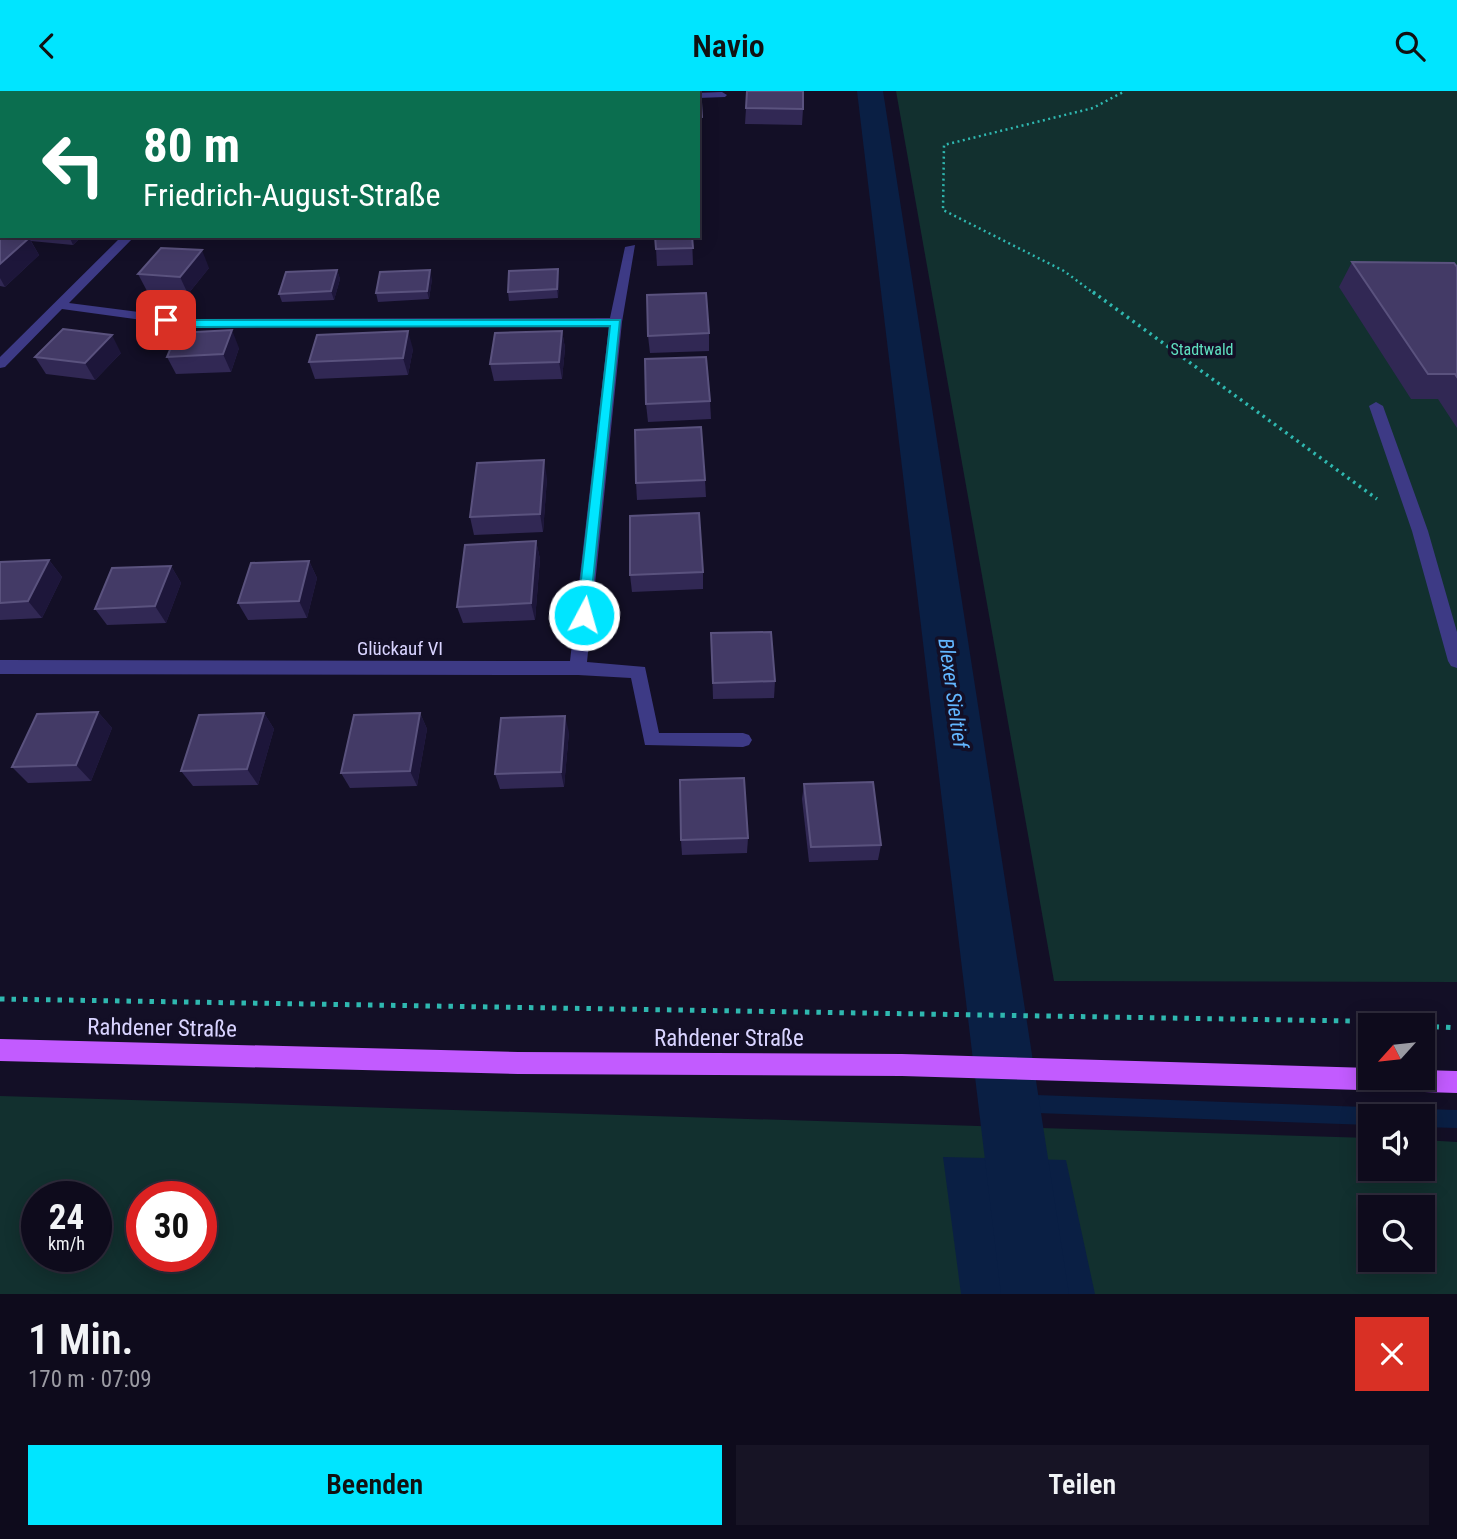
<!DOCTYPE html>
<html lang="de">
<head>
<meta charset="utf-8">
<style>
	:root { --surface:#0e0b1c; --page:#171425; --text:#f1f3f6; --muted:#9b9ba3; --line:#2e2b3b; --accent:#00e5ff }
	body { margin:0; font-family:"Roboto Condensed",sans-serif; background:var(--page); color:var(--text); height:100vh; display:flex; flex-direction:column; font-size:26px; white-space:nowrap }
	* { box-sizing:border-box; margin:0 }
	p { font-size:23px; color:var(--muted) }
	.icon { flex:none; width:38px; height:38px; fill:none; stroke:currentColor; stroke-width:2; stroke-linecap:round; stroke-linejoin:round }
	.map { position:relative; height:1203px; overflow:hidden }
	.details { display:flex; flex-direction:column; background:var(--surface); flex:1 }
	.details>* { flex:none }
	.guide { position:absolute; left:0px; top:0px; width:700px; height:147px; box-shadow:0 4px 18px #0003,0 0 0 2px var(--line); background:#0b6e4f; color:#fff; overflow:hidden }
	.needle { width:46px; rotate:243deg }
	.tools { position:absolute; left:1358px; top:922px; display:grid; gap:14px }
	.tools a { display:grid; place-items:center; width:77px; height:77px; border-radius:0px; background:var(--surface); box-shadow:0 4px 18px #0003,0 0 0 2px var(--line); font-size:35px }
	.speed { position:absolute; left:21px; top:1090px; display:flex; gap:14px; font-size:35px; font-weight:700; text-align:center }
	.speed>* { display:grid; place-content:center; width:91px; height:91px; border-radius:50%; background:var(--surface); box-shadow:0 4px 18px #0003,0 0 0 2px var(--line); line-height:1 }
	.speed small { font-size:18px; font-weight:400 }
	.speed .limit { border:10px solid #d22; background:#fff; color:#111 }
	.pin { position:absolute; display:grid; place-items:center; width:60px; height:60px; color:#fff; margin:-30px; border-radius:14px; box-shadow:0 4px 10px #0006 }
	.me { position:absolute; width:77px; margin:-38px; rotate:6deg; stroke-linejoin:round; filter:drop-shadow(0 0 5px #0008) }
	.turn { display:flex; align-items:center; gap:24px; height:147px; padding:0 28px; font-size:32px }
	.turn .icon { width:91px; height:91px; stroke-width:2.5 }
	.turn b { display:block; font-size:49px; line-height:60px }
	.round { display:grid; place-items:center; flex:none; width:74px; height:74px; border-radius:0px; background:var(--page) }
	.headline { display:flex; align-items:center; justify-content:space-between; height:119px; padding:0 28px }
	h1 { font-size:42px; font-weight:600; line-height:52px }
	.action { display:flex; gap:14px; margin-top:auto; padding:14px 28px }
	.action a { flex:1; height:80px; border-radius:0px; background:var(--accent); color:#111; font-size:28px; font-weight:600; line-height:80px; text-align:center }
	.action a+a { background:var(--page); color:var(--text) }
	header { display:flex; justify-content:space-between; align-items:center; height:91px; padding:0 28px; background:var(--accent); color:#111; font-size:32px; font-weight:600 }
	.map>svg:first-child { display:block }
</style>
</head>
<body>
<header><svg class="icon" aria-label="back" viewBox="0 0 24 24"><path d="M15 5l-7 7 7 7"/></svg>Navio<svg class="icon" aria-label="search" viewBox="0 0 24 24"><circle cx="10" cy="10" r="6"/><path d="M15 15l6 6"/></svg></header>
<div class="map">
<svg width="1457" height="1203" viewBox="0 0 1457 1203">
	<rect width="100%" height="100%" fill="#130f26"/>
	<g fill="#12302f" fill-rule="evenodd">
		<polygon points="896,0 1457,0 1457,891 1054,890"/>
		<path d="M0 1005 1370 1047V1078H1423V1049L1457 1051V1203H0ZM37 1106H96V1166H37ZM142 1106H201V1166H142ZM1370 1116H1423V1169H1370Z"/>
	</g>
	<polygon fill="#0a1f44" points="943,1066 1066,1069 1095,1203 961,1203"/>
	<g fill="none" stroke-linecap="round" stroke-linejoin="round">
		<g fill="#0a1f44" fill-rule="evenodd">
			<polygon points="1009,1003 1391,1017 1398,1019 1400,1026 1370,1026 1370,1034 1009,1021 1003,1018 1000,1012 1003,1006"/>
			<polygon points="1423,1018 1457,1019 1457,1037 1423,1036 1423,1026 1414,1026 1416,1020"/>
		</g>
		<polygon fill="#0a1f44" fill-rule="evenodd" points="857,0 883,0 1069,1203 1001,1203"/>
		<polyline stroke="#2fb8b0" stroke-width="2.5" stroke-dasharray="2 3.5" stroke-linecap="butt" points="1095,203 1064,180 943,119 944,54 1093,17 1125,0"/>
		<polyline stroke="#2fb8b0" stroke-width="3.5" stroke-dasharray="2.5 4.5" stroke-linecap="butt" points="1093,201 1377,408"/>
		<g stroke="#2fb8b0" stroke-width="5" stroke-dasharray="4.5 7" stroke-linecap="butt">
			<polyline points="0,908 1353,930 1422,934"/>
			<polyline points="1423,935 1457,937"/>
		</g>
		<polygon fill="#3d3a85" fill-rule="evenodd" points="1376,311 1383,315 1428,440 1457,541 1457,577 1451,575 1448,570 1412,440 1369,315"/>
		<g fill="#3d3a85" fill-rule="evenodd">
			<polygon points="271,0 281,0 269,2"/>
			<polygon points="395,0 427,0 429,2 396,2"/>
			<rect x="620" y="0" width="10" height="2"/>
			<polygon points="722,1 727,4 725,6 698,7 698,2 695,2"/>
			<polygon points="122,145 135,145 69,212 193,228 610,227 625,156 635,154 622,231 587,571 645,576 659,642 743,642 749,644 752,649 749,654 743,656 645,654 631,587 578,584 0,583 0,569 570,570 609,235 193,236 62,218 5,276 0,277 0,266"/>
		</g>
		<polygon fill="#c25bff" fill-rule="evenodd" points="0,948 518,961 902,963 1370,977 1370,987 1423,987 1423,979 1457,980 1457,1002 902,985 518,983 0,970"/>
	</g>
	<g fill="#312854">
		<polygon points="698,11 701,11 702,35 698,35"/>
		<polygon points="746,17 803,18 802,34 745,33"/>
		<rect x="0" y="62" width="2" height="40"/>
		<polygon points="0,144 2,145 82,145 73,154 31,150 39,164 5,196 0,195"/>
		<polygon points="692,145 693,174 657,175 656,158"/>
		<polygon points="1352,171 1457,176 1457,337 1438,308 1411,308 1339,196"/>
		<polygon points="209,177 188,203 147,200 138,183"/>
		<polygon points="337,179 340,188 334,209 282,211 279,203"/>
		<polygon points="559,187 558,207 509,210 508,201"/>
		<polygon points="432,188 429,208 378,211 376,202"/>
		<polygon points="562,240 565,257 562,288 494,290 490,273"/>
		<polygon points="709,242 709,260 650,262 648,245"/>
		<polygon points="239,257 231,281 176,283 167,266"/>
		<polygon points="413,258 408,284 315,288 309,271"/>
		<polygon points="121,262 95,289 46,283 35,266"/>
		<polygon points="710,310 711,328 648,331 646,313"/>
		<polygon points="547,387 543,441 474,444 470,426"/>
		<polygon points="705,389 706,406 637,409 636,392"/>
		<polygon points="536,450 540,468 535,529 463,532 457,516"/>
		<polygon points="49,469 62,486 42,527 0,529 0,471"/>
		<polygon points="309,470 317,487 307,527 248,529 238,512"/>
		<polygon points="171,475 181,492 166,532 107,534 95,518"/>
		<polygon points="703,481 703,498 632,501 630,484"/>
		<polygon points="711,542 775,590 774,607 713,608"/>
		<polygon points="98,621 112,637 91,690 28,692 12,676"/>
		<polygon points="264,622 274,638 258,694 193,695 181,680"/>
		<polygon points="420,622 427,638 417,695 350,697 341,682"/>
		<polygon points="569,641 564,696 500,698 495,683"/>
		<polygon points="804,693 881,754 878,769 809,771 802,708"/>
		<polygon points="748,747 747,762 682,764 681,749"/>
	</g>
	<g fill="#1d163a">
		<polygon points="69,145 82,145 73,154"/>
		<polygon points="29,147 39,164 5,196 0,187 0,173"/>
		<polygon points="202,159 209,177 188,203 180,186"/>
		<polygon points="558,178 559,187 558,207 557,198"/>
		<polygon points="337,179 340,188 334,209 331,200"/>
		<polygon points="430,179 432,188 429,208 427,200"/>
		<polygon points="232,239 239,257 231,281 223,263"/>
		<polygon points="408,240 413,258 408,284 403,267"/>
		<polygon points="562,240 565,257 562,288 559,271"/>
		<polygon points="112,244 121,262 95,289 85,272"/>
		<polygon points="544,369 547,387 543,441 540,423"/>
		<polygon points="536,450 540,468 535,529 531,512"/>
		<polygon points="49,469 62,486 42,527 28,510"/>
		<polygon points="309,470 317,487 307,527 299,510"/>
		<polygon points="171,475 181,492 166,532 155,515"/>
		<polygon points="98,621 112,637 91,690 76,674"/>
		<polygon points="264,622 274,638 258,694 247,678"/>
		<polygon points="420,622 427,638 417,695 410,680"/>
		<polygon points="565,625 569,641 564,696 561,681"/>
	</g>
	<g fill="#433a66" stroke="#5a527e" stroke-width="2">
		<polygon points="187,0 202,0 221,2 185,2"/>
		<polygon points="747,0 803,0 803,18 746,17"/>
		<polygon points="698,11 701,11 702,26 698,27"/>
		<rect x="0" y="62" width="2" height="24"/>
		<polygon points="0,144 2,144 2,145 29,147 0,173"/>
		<polygon points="655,145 692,145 693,157 656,158"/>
		<polygon points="161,157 202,159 180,186 138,183"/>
		<polygon points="1352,171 1454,172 1457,176 1457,286 1455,283 1428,283"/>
		<polygon points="558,178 557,198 508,201 509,180"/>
		<polygon points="337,179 331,200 279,203 286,181"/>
		<polygon points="430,179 427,200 376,202 380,181"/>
		<polygon points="706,202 709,242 648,245 647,204"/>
		<polygon points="63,238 112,244 85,272 35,266"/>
		<polygon points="232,239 223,263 167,266 177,242"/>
		<polygon points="408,240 403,267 309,271 317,244"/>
		<polygon points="562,240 559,271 490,273 495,242"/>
		<polygon points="706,266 710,310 646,313 645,268"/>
		<polygon points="701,336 705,389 636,392 635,339"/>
		<polygon points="544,369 540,423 470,426 477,372"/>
		<polygon points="699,422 703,481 630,484 630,425"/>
		<polygon points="536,450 531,512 457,516 465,454"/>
		<polygon points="49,469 28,510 0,512 0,471"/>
		<polygon points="309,470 299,510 238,512 251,472"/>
		<polygon points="171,475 155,515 95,518 112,477"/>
		<polygon points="771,541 775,590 713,592 711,542"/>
		<polygon points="98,621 76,674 12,676 37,623"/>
		<polygon points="264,622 247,678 181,680 199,624"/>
		<polygon points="420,622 410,680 341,682 354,624"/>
		<polygon points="565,625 561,681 495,683 501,627"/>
		<polygon points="744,687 748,747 681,749 680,689"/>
		<polygon points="873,691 881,754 811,756 804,693"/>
	</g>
	<polygon fill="#00e5ff" stroke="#0095a6" stroke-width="2" points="166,225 193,229 620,229 589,528 579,528 577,524 610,235 193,236 162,231 162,226"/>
	<g text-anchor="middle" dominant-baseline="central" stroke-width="7" stroke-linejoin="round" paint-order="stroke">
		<g font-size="16" fill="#5fe0c0" stroke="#130f26">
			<text x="1202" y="258">Stadtwald</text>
		</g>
		<g font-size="19" fill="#d9d4ff" stroke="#130f26">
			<text x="400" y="557">Glückauf VI</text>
		</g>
		<g font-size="21" font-style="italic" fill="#62b6ff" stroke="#130f26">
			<text transform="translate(953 602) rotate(82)">Blexer Sieltief</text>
		</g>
		<g font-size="23" fill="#d9d4ff" stroke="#130f26">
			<text transform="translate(162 937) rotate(1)">Rahdener Straße</text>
			<text x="729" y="947">Rahdener Straße</text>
		</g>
	</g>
</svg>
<div class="tools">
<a><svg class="needle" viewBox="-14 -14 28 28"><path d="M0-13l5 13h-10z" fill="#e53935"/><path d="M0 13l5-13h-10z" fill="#9b9ba3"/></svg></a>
<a><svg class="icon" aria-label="sound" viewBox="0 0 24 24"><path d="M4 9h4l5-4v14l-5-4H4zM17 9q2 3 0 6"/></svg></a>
<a><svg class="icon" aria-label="search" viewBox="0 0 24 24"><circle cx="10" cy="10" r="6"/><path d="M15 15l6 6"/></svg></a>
</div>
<div class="speed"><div>24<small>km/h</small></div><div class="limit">30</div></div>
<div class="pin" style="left:166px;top:229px;background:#d93025"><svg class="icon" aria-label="arrive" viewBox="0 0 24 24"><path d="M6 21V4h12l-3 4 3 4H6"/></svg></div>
<svg class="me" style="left:584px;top:524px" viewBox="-20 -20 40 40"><circle r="17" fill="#00e5ff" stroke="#fff" stroke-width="3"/><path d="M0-11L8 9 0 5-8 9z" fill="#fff"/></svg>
<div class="guide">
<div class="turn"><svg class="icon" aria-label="left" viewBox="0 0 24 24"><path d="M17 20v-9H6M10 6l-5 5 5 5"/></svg><div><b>80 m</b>Friedrich-August-Straße</div></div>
</div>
</div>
<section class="details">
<div class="headline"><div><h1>1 Min.</h1><p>170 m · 07:09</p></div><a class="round" style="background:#d93025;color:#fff"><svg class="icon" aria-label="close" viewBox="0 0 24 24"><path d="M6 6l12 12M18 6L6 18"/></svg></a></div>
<div class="action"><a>Beenden</a><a>Teilen</a></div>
</section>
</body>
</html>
